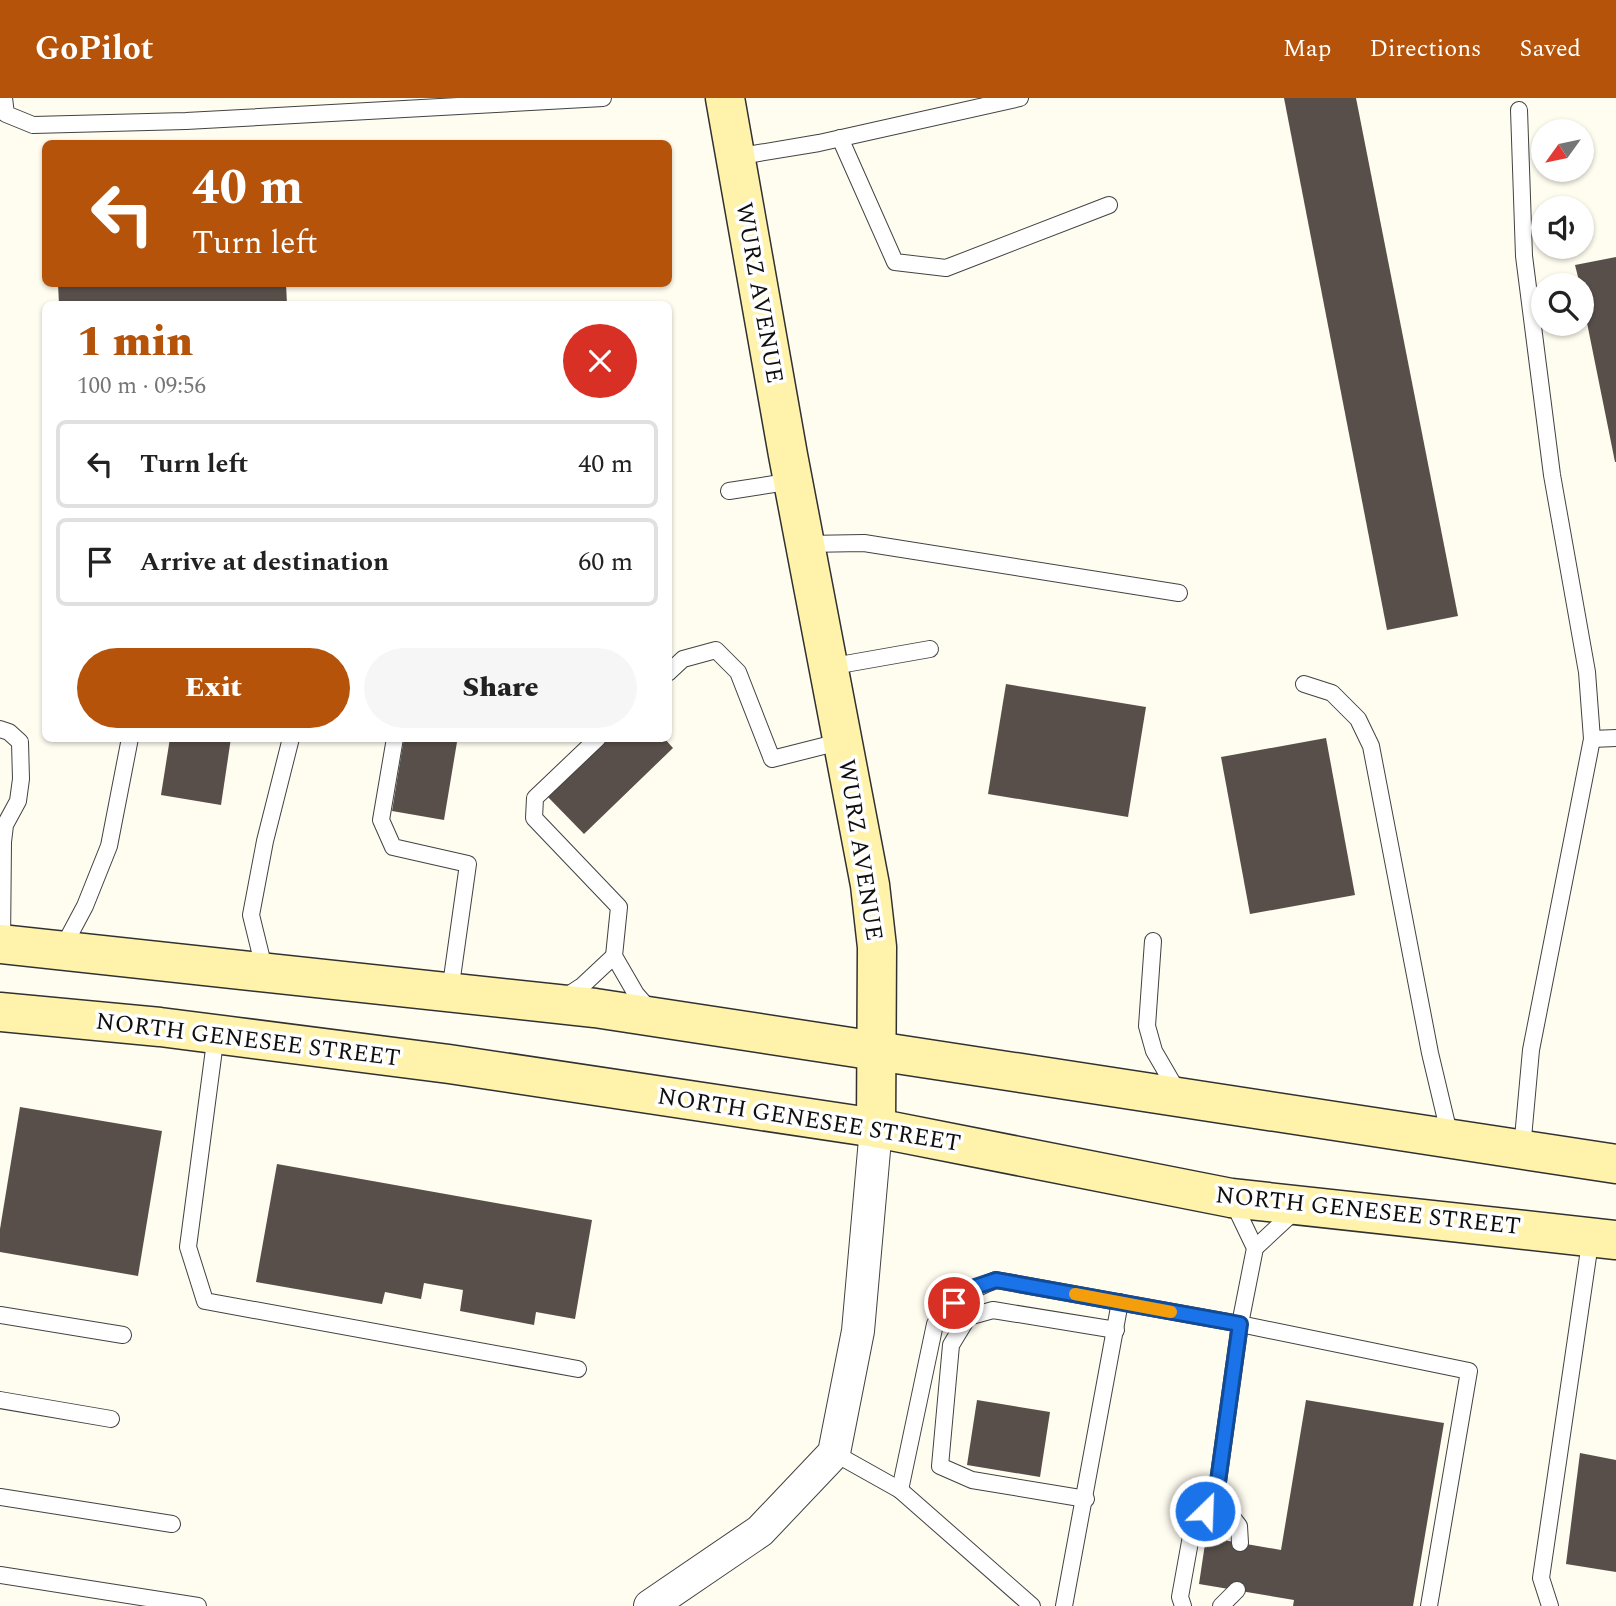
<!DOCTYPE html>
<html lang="en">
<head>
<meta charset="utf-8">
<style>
	:root { --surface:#fff; --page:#f6f6f6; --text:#222; --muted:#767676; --line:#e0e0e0; --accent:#b45309 }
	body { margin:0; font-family:Spectral,serif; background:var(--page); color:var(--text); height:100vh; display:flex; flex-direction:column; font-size:26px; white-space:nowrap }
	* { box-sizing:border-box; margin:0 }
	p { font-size:23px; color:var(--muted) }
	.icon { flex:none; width:38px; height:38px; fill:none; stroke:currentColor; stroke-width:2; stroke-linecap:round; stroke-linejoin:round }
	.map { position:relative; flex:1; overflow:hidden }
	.panel { position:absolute; left:42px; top:203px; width:630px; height:441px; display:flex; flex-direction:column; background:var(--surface); border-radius:10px; box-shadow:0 2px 5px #0004 }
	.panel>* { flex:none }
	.banner { position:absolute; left:42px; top:42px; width:630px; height:147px; border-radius:10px; box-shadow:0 2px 5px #0004; background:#b45309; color:#fff; overflow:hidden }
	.needle { width:46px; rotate:237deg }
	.tools { position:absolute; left:1531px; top:21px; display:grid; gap:14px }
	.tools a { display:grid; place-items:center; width:63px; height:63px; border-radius:50%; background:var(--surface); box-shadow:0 2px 5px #0004; font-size:35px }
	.pin { position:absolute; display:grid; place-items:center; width:60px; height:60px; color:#fff; margin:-30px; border:4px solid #fff; border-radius:50%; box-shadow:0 2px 7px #0007 }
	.me { position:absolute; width:77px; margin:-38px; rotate:24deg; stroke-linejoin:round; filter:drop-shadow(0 0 5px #0008) }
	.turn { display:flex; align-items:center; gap:24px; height:147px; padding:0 35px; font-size:32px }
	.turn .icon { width:91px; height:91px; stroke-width:2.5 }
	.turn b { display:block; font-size:49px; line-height:60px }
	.round { display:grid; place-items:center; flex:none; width:74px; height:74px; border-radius:37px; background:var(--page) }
	.head { display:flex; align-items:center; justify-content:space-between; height:119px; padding:0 35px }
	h1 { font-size:42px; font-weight:800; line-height:52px; color:var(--accent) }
	.primary-button { display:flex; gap:14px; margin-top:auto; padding:14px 35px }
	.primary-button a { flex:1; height:80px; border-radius:42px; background:var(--accent); color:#fff; font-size:28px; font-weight:800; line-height:80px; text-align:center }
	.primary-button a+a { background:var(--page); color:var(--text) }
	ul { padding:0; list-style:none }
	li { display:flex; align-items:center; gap:21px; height:88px; margin:0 14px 10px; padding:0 21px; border:4px solid var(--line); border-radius:10px }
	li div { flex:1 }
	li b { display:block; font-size:26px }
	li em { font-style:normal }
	header { display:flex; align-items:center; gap:42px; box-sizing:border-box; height:98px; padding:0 35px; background:var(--accent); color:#fff }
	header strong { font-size:33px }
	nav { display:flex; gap:38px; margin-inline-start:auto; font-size:24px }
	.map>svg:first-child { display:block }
</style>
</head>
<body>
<header>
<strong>GoPilot</strong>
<nav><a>Map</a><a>Directions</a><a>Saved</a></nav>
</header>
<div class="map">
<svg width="1616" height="1508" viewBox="0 0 1616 1508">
	<rect width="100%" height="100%" fill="#fffcf0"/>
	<g fill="#584f4a">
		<polygon points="1284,0 1356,0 1458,518 1387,532"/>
		<polygon points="1616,159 1616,364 1615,364 1582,200 1582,187 1580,187 1575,167"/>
		<polygon points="58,186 286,186 287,206 59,206"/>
		<polygon points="1006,586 1146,609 1128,719 988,696"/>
		<polygon points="170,640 231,640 221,707 161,697"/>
		<polygon points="404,640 439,640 457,644 444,722 392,713"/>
		<polygon points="605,640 664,640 673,650 584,736 546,697"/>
		<polygon points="1326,640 1355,797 1250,816 1221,659"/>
		<polygon points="20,1009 162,1033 138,1178 0,1154 0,1131"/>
		<polygon points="277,1066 592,1122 575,1221 536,1214 534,1227 460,1213 463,1192 424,1185 421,1201 385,1194 382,1206 256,1184"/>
		<polygon points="977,1302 1050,1314 1040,1379 967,1367"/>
		<polygon points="1306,1302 1444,1325 1413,1508 1293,1508 1294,1502 1199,1486 1206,1439 1281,1452"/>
		<polygon points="1580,1355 1616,1362 1616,1474 1566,1466"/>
	</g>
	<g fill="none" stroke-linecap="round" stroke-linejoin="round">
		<g stroke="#424242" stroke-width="18">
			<g id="lane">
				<polyline points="4,0 6,16 33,27 186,23 603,0"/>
				<polyline points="1519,12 1524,158 1552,377 1587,574 1592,641 1531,952 1522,1051"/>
				<polyline points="840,40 895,164 946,170 1109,107"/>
				<polyline points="735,59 819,45 1020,0"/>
				<polyline points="729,393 793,383"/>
				<polyline points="805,446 864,445 1179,495"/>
				<polyline points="828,569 930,551"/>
				<polyline points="668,575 683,561 716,552 738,574 772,661 843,643"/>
				<polyline points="1304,586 1332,595 1358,621 1371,648 1430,955 1450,1039"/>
				<polyline points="0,631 9,634 20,644 21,681 18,703 5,727 3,744 2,846"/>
				<polyline points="395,640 381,722 393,749 468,766 450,894"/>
				<polyline points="598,640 535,700 534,720 619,809 614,858 636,896 650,912"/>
				<polyline points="1592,641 1616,640"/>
				<polyline points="1153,843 1147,928 1154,953 1179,996"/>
				<polyline points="61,853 85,808 109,748 130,640"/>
				<polyline points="265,874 251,817 265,743 291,640"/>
				<polyline points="565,899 582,888 614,858"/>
				<polyline points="216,936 188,1149 205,1203 578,1271"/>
				<polyline points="1255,1150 1297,1111"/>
				<polyline points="0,1217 123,1237"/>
				<polyline points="0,1302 111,1321"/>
				<polyline points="834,1355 900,1392 1032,1508"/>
				<path d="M900 1392 935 1226C956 1203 966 1193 996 1182L1240 1226 1469 1273 1429 1508"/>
				<polyline points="1216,1398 1239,1428 1240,1445"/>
				<polyline points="0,1399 172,1426"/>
				<polyline points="1086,1401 972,1382 940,1368 951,1247 968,1219 993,1212 1116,1232"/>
				<polyline points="0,1477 198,1508"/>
				<polyline points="1064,1508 1120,1204"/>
				<polyline points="1183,1508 1180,1499 1193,1427 1216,1398 1240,1226 1255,1150 1232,1102"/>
				<polyline points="1221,1508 1237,1492"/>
				<polyline points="1550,1508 1541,1480 1591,1138"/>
			</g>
		</g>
		<g stroke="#424242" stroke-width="34">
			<polyline id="street" points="650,1508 760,1433 834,1355 858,1233 876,1030"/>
		</g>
		<g stroke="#313131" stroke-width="41">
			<g id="secondary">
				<polyline points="725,0 788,357 870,787 877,849 876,1030"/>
				<polyline points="0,846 595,910 1616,1066"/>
				<polyline points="0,914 160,929 449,966 876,1030 1231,1100 1616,1142"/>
			</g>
		</g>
		<use href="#lane" stroke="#fff" stroke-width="16"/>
		<use href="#street" stroke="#fff" stroke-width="32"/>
		<use href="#secondary" stroke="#fff3ab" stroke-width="38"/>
	</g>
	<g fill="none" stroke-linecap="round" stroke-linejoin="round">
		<g stroke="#114b97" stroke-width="18">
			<polyline id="route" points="954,1205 972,1190 996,1182 1240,1226 1216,1398 1205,1413"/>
		</g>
		<use href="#route" stroke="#1a73e8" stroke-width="12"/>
		<polyline stroke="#f59e0b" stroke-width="12" points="1075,1196 1171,1214"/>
	</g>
	<g text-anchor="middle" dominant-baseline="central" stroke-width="7" stroke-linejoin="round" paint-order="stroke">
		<g font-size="24" fill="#0f0f0f" stroke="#fff">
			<text transform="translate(759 195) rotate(80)">WURZ AVENUE</text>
			<text transform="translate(860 752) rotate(81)">WURZ AVENUE</text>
			<text transform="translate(248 942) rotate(7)">NORTH GENESEE STREET</text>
			<text transform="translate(809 1022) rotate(9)">NORTH GENESEE STREET</text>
			<text transform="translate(1368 1113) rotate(6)">NORTH GENESEE STREET</text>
		</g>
	</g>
</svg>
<div class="tools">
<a><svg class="needle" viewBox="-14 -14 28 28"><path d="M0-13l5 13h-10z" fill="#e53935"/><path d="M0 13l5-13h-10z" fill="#767676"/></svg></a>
<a><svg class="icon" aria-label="sound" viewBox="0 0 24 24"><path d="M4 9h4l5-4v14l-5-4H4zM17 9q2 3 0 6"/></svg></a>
<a><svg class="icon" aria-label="search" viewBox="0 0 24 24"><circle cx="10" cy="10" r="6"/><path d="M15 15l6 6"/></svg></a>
</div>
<div class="pin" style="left:954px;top:1205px;background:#d93025"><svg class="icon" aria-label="arrive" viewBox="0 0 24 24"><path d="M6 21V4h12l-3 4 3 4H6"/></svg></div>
<svg class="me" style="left:1205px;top:1413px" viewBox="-20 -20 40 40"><circle r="17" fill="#1a73e8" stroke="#fff" stroke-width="3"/><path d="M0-11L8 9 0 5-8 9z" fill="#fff"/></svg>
<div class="banner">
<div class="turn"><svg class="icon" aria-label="left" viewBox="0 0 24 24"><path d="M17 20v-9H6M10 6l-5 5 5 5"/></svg><div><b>40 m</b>Turn left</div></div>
</div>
<section class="panel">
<div class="head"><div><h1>1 min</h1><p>100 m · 09:56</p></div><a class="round" style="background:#d93025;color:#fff"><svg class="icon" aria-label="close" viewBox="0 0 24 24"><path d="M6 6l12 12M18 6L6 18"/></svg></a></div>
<ul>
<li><svg class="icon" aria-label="left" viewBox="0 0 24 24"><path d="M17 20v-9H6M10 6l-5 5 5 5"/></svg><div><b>Turn left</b></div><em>40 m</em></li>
<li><svg class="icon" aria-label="arrive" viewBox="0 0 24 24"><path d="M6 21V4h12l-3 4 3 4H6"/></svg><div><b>Arrive at destination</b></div><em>60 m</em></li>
</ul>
<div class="primary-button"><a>Exit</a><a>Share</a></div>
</section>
</div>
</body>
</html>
